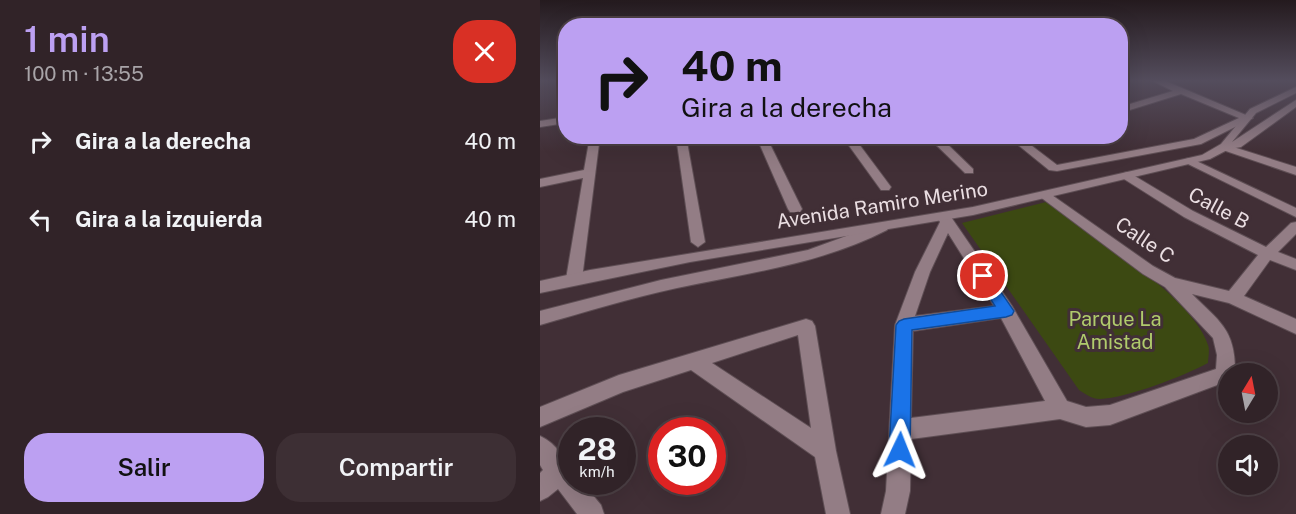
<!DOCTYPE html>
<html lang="es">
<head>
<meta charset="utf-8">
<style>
	:root { --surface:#312328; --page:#3d2f34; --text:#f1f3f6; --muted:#a8a4a8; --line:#4c4045; --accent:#bca0f2 }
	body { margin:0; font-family:"Public Sans",sans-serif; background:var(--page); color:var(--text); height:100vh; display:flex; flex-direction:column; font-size:22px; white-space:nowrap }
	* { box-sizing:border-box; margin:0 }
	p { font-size:20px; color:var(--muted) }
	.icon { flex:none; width:33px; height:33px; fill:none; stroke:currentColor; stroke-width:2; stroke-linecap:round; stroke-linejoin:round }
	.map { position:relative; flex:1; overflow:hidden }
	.sheet { display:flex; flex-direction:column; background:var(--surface); width:540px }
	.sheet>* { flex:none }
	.guide { position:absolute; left:18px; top:18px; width:570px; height:126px; border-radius:24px; box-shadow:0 6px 24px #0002,0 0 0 2px var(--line); background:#bca0f2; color:#111; overflow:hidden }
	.needle { width:39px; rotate:10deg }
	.tools { position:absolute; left:678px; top:363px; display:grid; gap:12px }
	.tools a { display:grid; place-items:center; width:60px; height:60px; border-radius:50%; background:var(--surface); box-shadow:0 6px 24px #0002,0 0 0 2px var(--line); font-size:30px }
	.speed { position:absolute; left:18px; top:417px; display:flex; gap:12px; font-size:30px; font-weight:700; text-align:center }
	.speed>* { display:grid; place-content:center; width:78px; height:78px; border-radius:50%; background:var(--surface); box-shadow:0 6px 24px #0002,0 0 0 2px var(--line); line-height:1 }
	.speed small { font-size:15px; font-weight:400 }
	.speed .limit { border:9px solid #d22; background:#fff; color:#111 }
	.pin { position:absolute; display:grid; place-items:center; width:51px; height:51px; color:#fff; margin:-26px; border:3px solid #fff; border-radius:50%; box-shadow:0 2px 6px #0007 }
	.me { position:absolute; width:66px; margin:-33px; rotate:2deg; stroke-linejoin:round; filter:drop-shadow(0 0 4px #0008) }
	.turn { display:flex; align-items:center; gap:21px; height:126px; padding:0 24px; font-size:27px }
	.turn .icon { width:78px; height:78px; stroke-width:2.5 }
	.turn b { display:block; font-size:42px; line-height:51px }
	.round { display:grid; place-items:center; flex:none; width:63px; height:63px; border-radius:24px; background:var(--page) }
	.head { display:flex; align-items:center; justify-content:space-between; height:102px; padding:0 24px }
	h1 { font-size:36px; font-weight:600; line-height:45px; color:var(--accent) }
	.button { display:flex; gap:12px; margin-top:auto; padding:12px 24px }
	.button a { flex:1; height:69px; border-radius:24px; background:var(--accent); color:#111; font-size:24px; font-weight:600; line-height:69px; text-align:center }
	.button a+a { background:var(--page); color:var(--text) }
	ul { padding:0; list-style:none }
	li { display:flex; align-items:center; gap:18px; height:78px; padding:0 24px }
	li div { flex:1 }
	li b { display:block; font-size:22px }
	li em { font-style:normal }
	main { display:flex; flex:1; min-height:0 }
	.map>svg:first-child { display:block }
</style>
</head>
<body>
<main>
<section class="sheet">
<div class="head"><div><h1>1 min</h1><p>100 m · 13:55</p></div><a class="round" style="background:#d93025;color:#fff"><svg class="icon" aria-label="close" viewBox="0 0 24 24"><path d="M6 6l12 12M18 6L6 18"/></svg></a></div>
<ul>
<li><svg class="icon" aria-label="right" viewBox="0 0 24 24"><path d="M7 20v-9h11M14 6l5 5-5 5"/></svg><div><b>Gira a la derecha</b></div><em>40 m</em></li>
<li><svg class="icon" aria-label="left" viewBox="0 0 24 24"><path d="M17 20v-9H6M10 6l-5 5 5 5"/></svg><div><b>Gira a la izquierda</b></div><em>40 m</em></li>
</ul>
<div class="button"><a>Salir</a><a>Compartir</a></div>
</section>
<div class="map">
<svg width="756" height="514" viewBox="0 0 756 514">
	<rect width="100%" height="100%" fill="#412f36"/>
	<path fill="#3c4912" d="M506 202C548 232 653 297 668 345 670 350 668 358 668 363 644 376 587 398 560 399 552 399 545 394 539 390L422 223Z"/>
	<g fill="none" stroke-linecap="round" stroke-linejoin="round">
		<g stroke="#5e4e54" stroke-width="2">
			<g id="minor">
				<polygon points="611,80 623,80 713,118 661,144 517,171 509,170 467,136 479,136 517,165 654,139 699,118 641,94 580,113 580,107 633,91"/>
				<polygon points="26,117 26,123 0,127 0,121"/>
				<polygon points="50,136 60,136 42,279 40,283 28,283 26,279 43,178 0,187 0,179 44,170"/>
				<polygon points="136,136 146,136 165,242 158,247 151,242"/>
				<polygon points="216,136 226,136 262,209 260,212 250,212 248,209"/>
				<polygon points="302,136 313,136 351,187 349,190 341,190"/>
				<polygon points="387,136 399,136 433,169 433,173 425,173"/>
				<polygon points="684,144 756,167 756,175 680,149 679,147"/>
				<polygon points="650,158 756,208 756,217 646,163 646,159"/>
				<path d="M588 172 653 211 726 247 751 223 756 222V234L738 252 756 259V270L730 260 704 296 756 319V334L689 303 652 294C680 322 696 330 695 374H688V381L570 425 546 427 520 419 371 439 370 491 365 514H341L346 491 355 325 375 272 400 222 397 217 399 214H409L472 306 527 401 546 407 570 405 676 369 677 355 673 338 625 287 603 274 499 196 501 193H509L613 266 635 278 689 291 718 255 644 217 584 179V173ZM408 233 454 306 375 316 390 272ZM461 318 505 401 371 418 373 331Z"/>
				<path d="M342 223 349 227 347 230C281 264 208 273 137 288 90 298 45 312 0 325V311L121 280 268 250Z"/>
				<path d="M266 319 272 321 275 326 296 451 310 514H286L275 457 151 370 83 392 0 427V407L79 375ZM258 335 271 428 172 363Z"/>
				<path d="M0 436C16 443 32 464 32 482H42L61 505 64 514H37L18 489 8 497 0 501V473L3 470 0 465Z"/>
			</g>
		</g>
		<g stroke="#5e4e54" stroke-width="2">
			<polygon id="tertiary" points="756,87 756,93 716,113 692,142 756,100 756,107 701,147 689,149 670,159 433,215 150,262 0,293 0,281 50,270 433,207 662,155 681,144 710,109"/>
		</g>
		<use href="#minor" fill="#937d85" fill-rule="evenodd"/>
		<use href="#tertiary" fill="#937d85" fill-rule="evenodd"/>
	</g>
	<linearGradient id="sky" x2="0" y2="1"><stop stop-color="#241a1e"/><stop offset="0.53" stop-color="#544d5d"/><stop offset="1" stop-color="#544d5d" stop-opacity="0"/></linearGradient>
	<rect width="756" height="152" fill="url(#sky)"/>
	<polygon fill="#1a73e8" stroke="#114b97" stroke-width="1.5" points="443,271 448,273 474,311 472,315 466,317 372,330 370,450 367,457 360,460 352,457 349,450 356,325 359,321 364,319 455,306 436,276"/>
	<g text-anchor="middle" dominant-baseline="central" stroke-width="6" stroke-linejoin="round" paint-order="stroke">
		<g font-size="20" fill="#eadee2" stroke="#412f36">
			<text transform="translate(342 205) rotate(-9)">Avenida Ramiro Merino</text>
			<text transform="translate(679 208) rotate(28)">Calle B</text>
			<text transform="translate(605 240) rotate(34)">Calle C</text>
		</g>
		<g font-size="20" fill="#b0cb6c" stroke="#412f36">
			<text x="575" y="319">Parque La<tspan x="575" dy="23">Amistad</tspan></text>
		</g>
	</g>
</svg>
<div class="tools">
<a><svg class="needle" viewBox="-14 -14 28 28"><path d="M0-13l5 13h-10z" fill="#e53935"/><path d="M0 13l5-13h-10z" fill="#a8a4a8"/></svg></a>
<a><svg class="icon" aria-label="sound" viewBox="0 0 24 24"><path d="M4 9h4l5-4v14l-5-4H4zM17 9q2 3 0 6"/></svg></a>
</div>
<div class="speed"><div>28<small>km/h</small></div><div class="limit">30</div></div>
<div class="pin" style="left:443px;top:276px;background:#d93025"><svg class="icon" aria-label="arrive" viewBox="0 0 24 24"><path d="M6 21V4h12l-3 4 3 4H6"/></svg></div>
<svg class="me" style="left:360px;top:450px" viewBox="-20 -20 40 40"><path d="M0-17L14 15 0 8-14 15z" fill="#1a73e8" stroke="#fff" stroke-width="4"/></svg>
<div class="guide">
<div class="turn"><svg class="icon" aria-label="right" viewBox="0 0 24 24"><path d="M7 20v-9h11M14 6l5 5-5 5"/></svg><div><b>40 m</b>Gira a la derecha</div></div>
</div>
</div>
</main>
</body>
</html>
